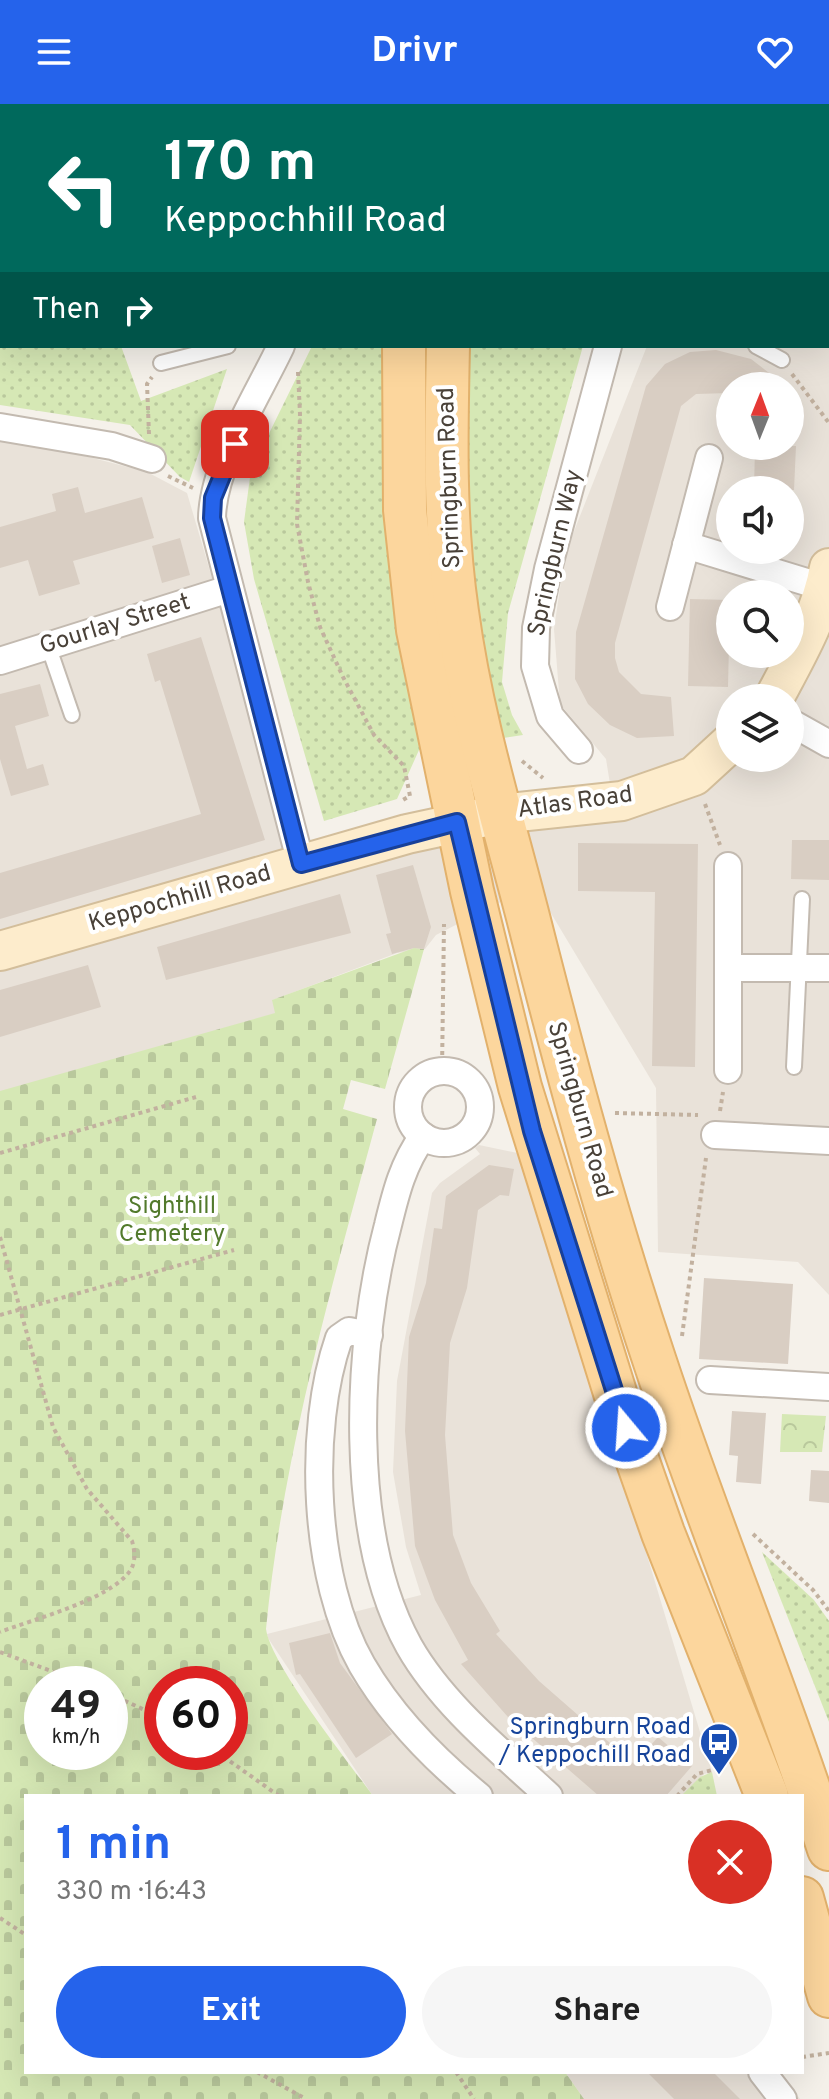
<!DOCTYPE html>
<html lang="en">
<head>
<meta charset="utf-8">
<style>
	:root { --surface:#fff; --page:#f6f6f6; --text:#222; --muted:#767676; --accent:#2563eb }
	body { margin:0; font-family:Overpass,sans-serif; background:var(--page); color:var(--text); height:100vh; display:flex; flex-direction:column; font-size:30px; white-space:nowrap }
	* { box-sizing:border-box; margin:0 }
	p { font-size:26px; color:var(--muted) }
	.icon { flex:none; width:44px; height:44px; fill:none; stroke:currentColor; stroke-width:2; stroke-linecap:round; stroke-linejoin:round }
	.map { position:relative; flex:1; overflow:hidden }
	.side { position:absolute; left:24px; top:1690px; width:780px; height:280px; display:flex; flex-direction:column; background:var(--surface); border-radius:0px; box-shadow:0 8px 32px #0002 }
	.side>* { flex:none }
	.hud { position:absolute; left:0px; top:0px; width:830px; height:244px; box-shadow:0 8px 32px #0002; background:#00695c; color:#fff; overflow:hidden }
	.needle { width:52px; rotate:1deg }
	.tools { position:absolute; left:716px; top:268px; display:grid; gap:16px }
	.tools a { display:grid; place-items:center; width:88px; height:88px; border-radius:50%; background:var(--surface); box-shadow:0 8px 32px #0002; font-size:40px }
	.speed { position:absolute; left:24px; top:1562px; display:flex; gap:16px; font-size:40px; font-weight:700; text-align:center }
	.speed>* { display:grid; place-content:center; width:104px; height:104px; border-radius:50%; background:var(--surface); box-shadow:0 8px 32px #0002; line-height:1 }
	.speed small { font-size:20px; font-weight:400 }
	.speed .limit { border:12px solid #d22; background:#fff; color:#111 }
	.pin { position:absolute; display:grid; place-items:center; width:68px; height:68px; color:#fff; margin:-34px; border-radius:16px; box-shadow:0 4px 12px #0006 }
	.me { position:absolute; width:88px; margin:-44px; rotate:342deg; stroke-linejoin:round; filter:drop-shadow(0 0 6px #0008) }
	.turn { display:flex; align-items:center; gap:28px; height:168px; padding:0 32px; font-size:36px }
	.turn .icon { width:104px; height:104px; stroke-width:2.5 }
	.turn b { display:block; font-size:56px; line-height:68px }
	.then { display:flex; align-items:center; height:76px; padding:0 32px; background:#0003; gap:16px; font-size:30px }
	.round { display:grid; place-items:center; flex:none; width:84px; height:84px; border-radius:42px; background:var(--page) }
	.overview { display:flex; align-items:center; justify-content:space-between; height:136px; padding:0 32px }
	h1 { font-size:48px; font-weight:700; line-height:60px; color:var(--accent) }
	.action { display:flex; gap:16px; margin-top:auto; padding:16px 32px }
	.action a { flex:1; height:92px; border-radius:48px; background:var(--accent); color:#fff; font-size:32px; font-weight:700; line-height:92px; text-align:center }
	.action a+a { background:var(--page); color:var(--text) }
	header { display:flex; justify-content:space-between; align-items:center; height:104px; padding:0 32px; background:var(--accent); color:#fff; font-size:36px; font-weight:700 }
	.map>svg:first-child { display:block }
</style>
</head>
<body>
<header><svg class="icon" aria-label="menu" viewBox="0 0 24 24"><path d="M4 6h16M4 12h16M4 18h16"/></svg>Drivr<svg class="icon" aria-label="heart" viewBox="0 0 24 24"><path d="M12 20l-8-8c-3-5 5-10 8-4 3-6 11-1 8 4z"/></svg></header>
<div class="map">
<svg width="829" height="1995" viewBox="0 0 829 1995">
	<defs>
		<pattern id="grass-dots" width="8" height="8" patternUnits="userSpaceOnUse" patternTransform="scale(2)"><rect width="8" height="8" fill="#d6e8b5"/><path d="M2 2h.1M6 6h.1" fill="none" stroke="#b9c89c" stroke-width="1.8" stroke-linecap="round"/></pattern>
		<pattern id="forest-crowns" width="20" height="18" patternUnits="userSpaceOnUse" patternTransform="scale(2)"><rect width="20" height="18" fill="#d6e8b5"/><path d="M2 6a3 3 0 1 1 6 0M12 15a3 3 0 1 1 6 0" fill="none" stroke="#b9c89c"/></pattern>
		<pattern id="cemetery-stones" width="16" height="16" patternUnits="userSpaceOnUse" patternTransform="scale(2)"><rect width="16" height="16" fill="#d6e8b5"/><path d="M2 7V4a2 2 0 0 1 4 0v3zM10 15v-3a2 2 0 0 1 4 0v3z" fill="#b9c89c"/></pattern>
	</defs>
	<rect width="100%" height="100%" fill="#f5f1ea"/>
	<g fill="#e9e2d9" fill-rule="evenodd">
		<polygon points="610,0 829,0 828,156 828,2"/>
		<path d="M829 172V1191L798 1158 658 1148 656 984 534 781 436 831 425 845 397 849 273 896 277 909 0 989V330L147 368 187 389 298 766 399 738 615 711 606 655 560 600 554 525 565 450 647 242H828ZM730 282H790V342H730ZM730 386H790V446H730ZM730 490H790V550H730ZM730 594H790V654H730Z"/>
		<polygon points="479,1041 527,1051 712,1668 704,1670 682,1692 373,1692 268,1534 267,1530 421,1491 406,1443 393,1368 397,1277 432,1089 440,1079 480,1050 475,1044"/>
		<polygon points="565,1968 781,1968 800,1995 584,1995"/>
	</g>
	<g fill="url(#grass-dots)">
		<polygon points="0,214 2,242 121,242 141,297 227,265 189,378 180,373 130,321 0,301"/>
		<polygon points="312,242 583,242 508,509 502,578 512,611 523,631 419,646 397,695 324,717 254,475 244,418 251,366"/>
		<polygon points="762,1448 814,1496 829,1517 829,1618"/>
		<polygon points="712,1668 717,1692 681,1692 700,1673"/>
	</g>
	<g fill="url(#forest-crowns)">
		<polygon points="0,0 100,0 2,2 2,45"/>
		<polygon points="782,1310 826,1312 822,1348 780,1348"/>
	</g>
	<path fill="url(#cemetery-stones)" fill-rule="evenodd" d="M414 844 424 845 385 985 351 976 343 1005 377 1015C333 1178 283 1349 266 1525 271 1561 348 1657 373 1692H26V1968H565L584 1995H0V987L275 909 272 896ZM42 1580H110V1648H42ZM162 1580H230V1648H162Z"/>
	<g fill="#d9cec3">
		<polygon points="716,246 751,255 786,282 730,282 730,289 696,290 681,302 615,539 615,554 619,568 641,590 671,593 674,632 637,634 610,621 588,600 575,575 576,528 646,282 665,260 690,248"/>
		<polygon points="755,342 796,342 794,386 754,386"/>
		<polygon points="78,383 85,409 142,393 154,434 73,457 80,480 39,492 28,456 0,464 0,423 56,407 52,390"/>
		<polygon points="180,434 190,471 162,479 152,442"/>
		<polygon points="690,495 730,496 728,583 688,582"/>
		<polygon points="201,533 265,736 0,815 0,769 201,710 160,576 155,578 147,550"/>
		<polygon points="40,580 49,612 15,622 27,665 43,660 49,681 11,692 0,655 0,590"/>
		<polygon points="792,736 829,736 829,776 791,775"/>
		<polygon points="578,739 698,740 695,963 652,962 655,788 578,787"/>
		<polygon points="413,761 431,823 424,845 414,844 392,850 386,830 391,829 376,771"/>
		<polygon points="340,790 351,829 166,876 157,843"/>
		<polygon points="88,861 101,903 0,933 0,886"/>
		<polygon points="489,1061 514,1065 509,1092 500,1091 478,1106 467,1184 450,1239 445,1331 453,1431 471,1479 500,1527 496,1530 539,1577 634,1660 658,1633 692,1662 666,1692 599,1692 508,1613 461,1560 468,1556 435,1496 415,1442 405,1327 409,1233 426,1179 434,1124 442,1125 446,1092"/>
		<polygon points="704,1174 793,1180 788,1260 699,1255"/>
		<polygon points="732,1307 766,1309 761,1380 736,1378 738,1352 729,1351"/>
		<polygon points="811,1366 829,1367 829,1399 809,1397"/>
		<polygon points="330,1529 340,1559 392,1630 356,1654 300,1570 296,1571 289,1539"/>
		<polygon points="647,1968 713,1968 740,1995 674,1995"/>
	</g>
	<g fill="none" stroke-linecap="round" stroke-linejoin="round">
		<g stroke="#c3bab0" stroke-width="18">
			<g id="lane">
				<polyline points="173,2 173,0"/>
				<polyline points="220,2 221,0"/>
				<polyline points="0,188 2,189"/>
				<polyline points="756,242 782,256"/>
				<polyline points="161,259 228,242"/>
				<polyline points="48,541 72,611"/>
				<polyline points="794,963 802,795"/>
			</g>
		</g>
		<g stroke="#c3bab0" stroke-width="30">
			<g id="street">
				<polyline points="189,0 194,2"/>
				<polyline points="547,2 548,0"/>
				<polyline points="828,62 829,61"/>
				<polyline points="828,99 829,100"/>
				<path d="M281 242C258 291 213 360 212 414L301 760"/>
				<polyline points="0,323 112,342 152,355"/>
				<polyline points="686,441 826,484"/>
				<polyline points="670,503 709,354"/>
				<polyline points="0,557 229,485"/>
				<polyline points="790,618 829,640"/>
				<polyline points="579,646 550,612 535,562 536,524 548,465 608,242"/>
				<polyline points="728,762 728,966"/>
				<polyline points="728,864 829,864"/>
				<circle cx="444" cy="1003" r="36"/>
				<polyline points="715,1031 829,1037"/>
				<path d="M423 1032C403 1060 396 1088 388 1121 356 1241 347 1430 409 1542 442 1600 500 1647 549 1692"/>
				<path d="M369 1231 349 1227 339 1234C307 1326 313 1475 362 1561 391 1611 435 1656 479 1692"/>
				<polyline points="710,1276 829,1283"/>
				<polyline points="762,1968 783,1995"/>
			</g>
		</g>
		<g stroke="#d3be9b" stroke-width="42">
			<g id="secondary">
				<path d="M774 594C796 553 821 510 829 464"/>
				<polyline points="0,847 407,730 500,710 622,697 694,672 730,639"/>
			</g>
		</g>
		<g stroke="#e2b16c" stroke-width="46">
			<g id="primary">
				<polyline points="439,2 440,0"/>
				<polyline points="476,2 476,0"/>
				<polyline points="404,242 405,406 418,526 472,787 520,983 626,1324 663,1429 767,1692"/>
				<path d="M448 242C446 331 444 420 457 508 471 612 502 712 528 813 566 963 606 1112 655 1258 709 1422 776 1581 829 1745"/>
				<polyline points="802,1794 829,1892"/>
			</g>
		</g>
		<g stroke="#c2b19f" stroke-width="4" stroke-dasharray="4 4" stroke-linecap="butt">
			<polyline points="369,2 370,0"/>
			<polyline points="632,2 633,0"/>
			<polyline points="745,2 749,0"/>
			<polyline points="298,268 300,310 297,420 308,478 320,523 343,573 374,631 404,662 410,692 401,697"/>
			<polyline points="792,270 829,319"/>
			<polyline points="149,330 147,280 152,273"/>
			<polyline points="168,372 193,384"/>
			<polyline points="522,657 543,674"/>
			<polyline points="705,700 720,741"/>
			<polyline points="442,967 444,820"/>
			<polyline points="720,1007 723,988"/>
			<polyline points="615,1009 698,1011"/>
			<polyline points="0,1049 196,993"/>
			<path d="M0 1133 53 1323 87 1385 132 1437C135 1447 136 1458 130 1467 109 1496 34 1515 0 1528"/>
			<polyline points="0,1211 234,1146"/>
			<polyline points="682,1232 706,1054"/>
			<polyline points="753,1430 813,1486 829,1507"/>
			<polyline points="0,1548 86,1580"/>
			<polyline points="110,1590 162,1614"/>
			<polyline points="217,1648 279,1692"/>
			<polyline points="677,1692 697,1670 720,1664"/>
			<polyline points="0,1814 26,1831"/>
			<polyline points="802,1953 829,1949"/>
			<polyline points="257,1968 306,1995"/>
			<polyline points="456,1968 474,1995"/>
		</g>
		<use href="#lane" stroke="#fff" stroke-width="14"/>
		<use href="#street" stroke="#fff" stroke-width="26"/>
		<use href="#secondary" stroke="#fdeccc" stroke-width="38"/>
		<use href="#primary" stroke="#fcd69d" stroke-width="42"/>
	</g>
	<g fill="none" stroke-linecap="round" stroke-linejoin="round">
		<g stroke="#184099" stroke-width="20">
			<polyline id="route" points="235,340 213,394 212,414 301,760 457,718 532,1027 626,1324"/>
		</g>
		<use href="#route" stroke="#2563eb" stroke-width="14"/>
	</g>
	<defs>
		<g id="bus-pin" transform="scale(2)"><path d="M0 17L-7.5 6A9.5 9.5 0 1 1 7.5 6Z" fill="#1a4fb4" stroke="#fff"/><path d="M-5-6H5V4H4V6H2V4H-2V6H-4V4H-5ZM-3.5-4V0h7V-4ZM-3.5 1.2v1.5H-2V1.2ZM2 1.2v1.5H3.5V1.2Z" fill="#fff"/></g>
	</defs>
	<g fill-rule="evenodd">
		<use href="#bus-pin" x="719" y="1638"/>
	</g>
	<g text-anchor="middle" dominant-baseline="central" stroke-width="8" stroke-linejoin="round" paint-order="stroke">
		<g font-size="24" fill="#494138" stroke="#fff">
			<text transform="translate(450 374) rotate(-92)">Springburn Road</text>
			<text transform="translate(556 449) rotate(-77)">Springburn Way</text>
			<text transform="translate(115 521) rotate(-17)">Gourlay Street</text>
			<text transform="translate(575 699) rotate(-8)">Atlas Road</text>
			<text transform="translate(180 795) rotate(-16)">Keppochhill Road</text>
			<text transform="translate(579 1006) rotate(74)">Springburn Road</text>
		</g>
		<g font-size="24" fill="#527a2c" stroke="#fff">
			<text x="172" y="1103">Sighthill<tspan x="172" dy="28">Cemetery</tspan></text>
		</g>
		<g font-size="24" fill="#164399" stroke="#fff" text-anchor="end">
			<text x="691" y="1624">Springburn Road<tspan x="691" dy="28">/ Keppochill Road</tspan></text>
		</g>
	</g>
</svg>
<div class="tools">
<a><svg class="needle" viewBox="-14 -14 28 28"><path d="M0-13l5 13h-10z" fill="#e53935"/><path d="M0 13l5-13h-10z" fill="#767676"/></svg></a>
<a><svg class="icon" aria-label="sound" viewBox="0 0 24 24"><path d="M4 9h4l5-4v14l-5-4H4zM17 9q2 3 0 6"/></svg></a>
<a><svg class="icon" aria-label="search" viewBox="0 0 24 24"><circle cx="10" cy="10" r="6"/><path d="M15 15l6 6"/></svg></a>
<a><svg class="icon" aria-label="layers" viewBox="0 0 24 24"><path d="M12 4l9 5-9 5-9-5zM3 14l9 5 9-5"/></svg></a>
</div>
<div class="speed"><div>49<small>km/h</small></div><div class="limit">60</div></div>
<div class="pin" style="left:235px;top:340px;background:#d93025"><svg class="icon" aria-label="arrive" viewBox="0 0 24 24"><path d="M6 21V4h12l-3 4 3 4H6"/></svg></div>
<svg class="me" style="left:626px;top:1324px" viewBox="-20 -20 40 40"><circle r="17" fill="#2563eb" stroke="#fff" stroke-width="3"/><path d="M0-11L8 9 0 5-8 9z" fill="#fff"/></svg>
<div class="hud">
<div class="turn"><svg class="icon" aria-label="left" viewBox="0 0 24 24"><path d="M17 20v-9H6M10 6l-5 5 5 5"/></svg><div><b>170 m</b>Keppochhill Road</div></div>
<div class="then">Then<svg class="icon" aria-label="right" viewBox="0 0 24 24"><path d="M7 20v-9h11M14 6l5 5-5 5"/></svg></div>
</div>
<section class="side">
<div class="overview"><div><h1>1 min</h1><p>330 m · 16:43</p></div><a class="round" style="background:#d93025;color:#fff"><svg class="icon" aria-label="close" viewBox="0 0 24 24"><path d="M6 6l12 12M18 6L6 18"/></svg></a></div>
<div class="action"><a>Exit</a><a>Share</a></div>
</section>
</div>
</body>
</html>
